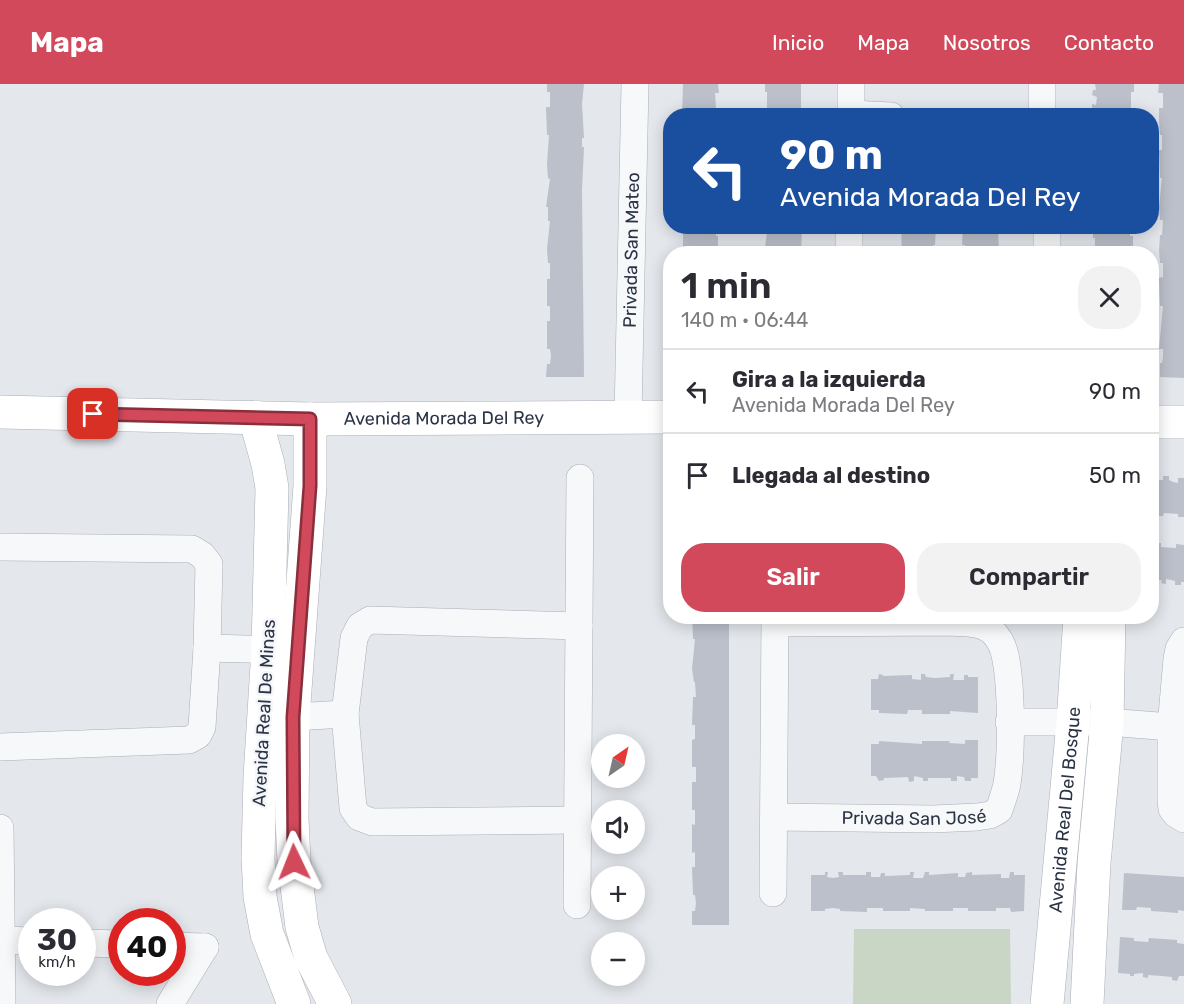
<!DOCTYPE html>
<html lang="es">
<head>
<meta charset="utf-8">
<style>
	:root { --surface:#fff; --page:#f2f2f3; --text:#2b2b33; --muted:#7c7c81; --line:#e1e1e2; --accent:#d1495b }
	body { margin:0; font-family:Rubik,sans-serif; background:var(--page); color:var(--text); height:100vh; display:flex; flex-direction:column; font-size:22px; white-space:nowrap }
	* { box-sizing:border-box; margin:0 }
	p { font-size:20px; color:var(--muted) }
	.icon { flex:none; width:33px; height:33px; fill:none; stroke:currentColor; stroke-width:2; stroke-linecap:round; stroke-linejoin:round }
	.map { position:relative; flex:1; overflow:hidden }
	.details { position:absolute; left:663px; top:162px; width:496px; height:378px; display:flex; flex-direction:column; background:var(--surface); border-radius:24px; box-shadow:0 3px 15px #0003 }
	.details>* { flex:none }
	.banner { position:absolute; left:663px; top:24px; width:496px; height:126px; border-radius:24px; box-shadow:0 3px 15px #0003; background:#1a4fa0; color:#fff; overflow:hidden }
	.needle { width:39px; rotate:34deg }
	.controls { position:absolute; left:591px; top:650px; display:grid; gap:12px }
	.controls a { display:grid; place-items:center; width:54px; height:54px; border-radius:50%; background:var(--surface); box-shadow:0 3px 15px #0003; font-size:30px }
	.speed { position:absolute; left:18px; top:824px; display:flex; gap:12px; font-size:30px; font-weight:700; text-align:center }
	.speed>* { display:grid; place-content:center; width:78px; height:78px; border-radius:50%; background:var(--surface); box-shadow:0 3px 15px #0003; line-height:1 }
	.speed small { font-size:15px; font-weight:400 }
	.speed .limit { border:9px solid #d22; background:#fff; color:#111 }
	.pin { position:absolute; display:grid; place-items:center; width:51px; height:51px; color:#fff; margin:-26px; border-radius:12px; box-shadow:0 3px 9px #0006 }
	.me { position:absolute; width:66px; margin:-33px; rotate:358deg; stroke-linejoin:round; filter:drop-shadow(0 0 4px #0008) }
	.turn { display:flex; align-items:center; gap:21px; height:126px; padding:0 18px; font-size:27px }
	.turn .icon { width:78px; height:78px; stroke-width:2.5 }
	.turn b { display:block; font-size:42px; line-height:51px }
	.round { display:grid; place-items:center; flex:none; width:63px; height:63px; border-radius:24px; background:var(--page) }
	.headline { display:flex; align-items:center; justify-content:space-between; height:102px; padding:0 18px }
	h1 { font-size:36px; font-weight:600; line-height:45px }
	.cta { display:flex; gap:12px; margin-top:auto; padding:12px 18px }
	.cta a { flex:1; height:69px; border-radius:24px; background:var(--accent); color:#fff; font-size:24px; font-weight:600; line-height:69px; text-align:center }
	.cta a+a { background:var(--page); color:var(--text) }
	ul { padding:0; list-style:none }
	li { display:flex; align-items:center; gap:18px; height:84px; padding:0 18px; border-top:2px solid var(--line) }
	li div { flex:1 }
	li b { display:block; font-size:22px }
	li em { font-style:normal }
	header { display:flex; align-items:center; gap:36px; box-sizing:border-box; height:84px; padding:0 30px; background:var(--accent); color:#fff }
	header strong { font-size:28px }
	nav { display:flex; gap:33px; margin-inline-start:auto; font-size:21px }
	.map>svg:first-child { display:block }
</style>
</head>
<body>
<header>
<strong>Mapa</strong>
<nav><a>Inicio</a><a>Mapa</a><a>Nosotros</a><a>Contacto</a></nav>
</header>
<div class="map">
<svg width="1184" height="920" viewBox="0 0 1184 920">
	<rect width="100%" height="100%" fill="#e4e7ec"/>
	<polygon fill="#c9d6c5" points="854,845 1010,845 1011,920 853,920"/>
	<g fill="#bbc0ca">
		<polygon points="547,0 584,0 582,20 584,54 582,54 582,63 584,63 582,106 584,293 546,293 547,280 550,280 551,272 550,265 547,265 547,237 550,237 550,222 547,222 547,195 550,195 550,179 548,179 547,165 550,137 548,137 548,123 546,123 550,95 548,94 547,80 549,51 547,51 546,23 550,23 550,8 547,8"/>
		<polygon points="683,0 718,0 719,9 715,9 716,24 719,24 719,32 682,32"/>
		<polygon points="765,0 801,0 801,32 764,32 764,24 767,24 767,8 765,8"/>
		<polygon points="1095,0 1134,0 1134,8 1131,8 1131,24 1134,24 1134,32 1096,32 1096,26 1092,26 1092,20 1096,21 1097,13 1092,11 1093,6 1096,6"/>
		<polygon points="1159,0 1184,0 1184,294 1160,293 1160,279 1162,279 1163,273 1163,265 1159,265 1163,222 1160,222 1159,194 1163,193 1163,179 1160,179 1159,166 1160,151 1162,151 1163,136 1160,136 1159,123 1162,94 1160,94 1159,66 1162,66 1162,51 1160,51 1159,37 1159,24 1163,24 1163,9 1158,9"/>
		<polygon points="683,142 716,142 716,152 718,152 718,170 683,170"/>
		<polygon points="768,142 802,142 801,170 764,170"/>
		<polygon points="901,142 936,142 935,161 933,161 933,170 902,170"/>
		<polygon points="963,142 998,142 999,170 964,170 965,161 962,161"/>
		<polygon points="1096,142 1130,142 1130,152 1133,152 1133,170 1095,170 1095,154 1093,154 1093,148 1097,148"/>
		<polygon points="1163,392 1169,392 1169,396 1173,398 1178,399 1178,394 1184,394 1184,433 1178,433 1178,430 1164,429 1163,432 1152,432 1152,396 1163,396"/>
		<polygon points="1152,459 1161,459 1161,463 1176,464 1176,460 1184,461 1184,498 1181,498 1181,501 1175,501 1175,497 1171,496 1166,495 1166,500 1161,499 1162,496 1152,496"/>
		<polygon points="692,532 729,532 729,841 692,841 692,827 695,827 696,819 695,811 693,811 692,783 695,783 695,768 692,769 692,740 695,741 695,726 692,726 692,698 696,698 696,683 692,683 692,656 695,655 695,641 692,641 693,613 696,613 695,598 694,598 692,585 695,555 693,555"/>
		<polygon points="879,590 883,591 883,592 912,591 912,595 921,596 921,590 925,590 926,593 935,594 950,593 950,590 954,590 953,596 964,596 964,591 968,591 968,593 978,593 978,629 950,627 950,630 922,630 922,626 908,626 907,630 879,629 879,626 871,626 871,595 878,595"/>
		<polygon points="965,656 978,656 978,694 971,694 971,697 965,697 964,693 957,692 957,697 951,697 951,694 928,694 928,697 923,697 923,694 914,692 914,697 909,698 908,693 884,694 884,696 879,697 876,692 871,692 871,660 879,660 879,657 922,660 922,657 950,657 949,659 965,660"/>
		<polygon points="825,788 828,788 827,793 833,794 839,793 838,788 843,788 843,791 866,791 866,788 871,788 871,793 880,793 881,789 885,789 885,792 910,791 910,788 914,788 913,794 923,794 925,788 929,788 929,791 958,789 958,793 965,793 966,789 972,788 972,791 1001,790 1001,794 1009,794 1010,788 1014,788 1014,791 1025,791 1024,827 1011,828 1010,824 996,824 996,827 968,827 968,824 953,824 953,827 925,827 925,825 910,824 910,827 883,827 883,824 867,824 867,828 840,827 840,825 833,824 825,825 825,827 811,827 811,791 825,791"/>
		<polygon points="1124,789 1184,793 1184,827 1178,826 1178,829 1165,828 1151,827 1151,824 1137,823 1136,826 1122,826"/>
		<polygon points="1120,853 1134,854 1134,857 1148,858 1149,854 1177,856 1177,859 1184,860 1184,892 1179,892 1177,897 1172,896 1172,893 1162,892 1148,891 1148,894 1143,893 1143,889 1134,890 1134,892 1130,892 1130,890 1118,889"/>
	</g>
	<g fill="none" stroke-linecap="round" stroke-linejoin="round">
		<g stroke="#a9aeb7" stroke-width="28">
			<g id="street">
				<polyline points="1042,0 1042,32"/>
				<polyline points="851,30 891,32"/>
				<polyline points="851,32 851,0"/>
				<polyline points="1047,142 1047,170"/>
				<polyline points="849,170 849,142"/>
				<path id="s1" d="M628 332 635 0"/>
				<polyline points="0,463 192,465 202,471 209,480 207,564 202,643 198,651 189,656 0,663"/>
				<polyline points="1184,557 1179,565 1177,575 1171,643 1171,716 1172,725 1176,730 1184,735"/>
				<polyline points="207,564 287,566"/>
				<polyline points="293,633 345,630"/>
				<polyline points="1009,638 1107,638 1171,643"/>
				<path id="s2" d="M774 733 933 735 977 733 990 731 999 726C1002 717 1005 709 1007 700 1012 668 1012 597 1004 567 1002 560 997 552 992 547 981 538 965 539 952 538L775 539"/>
				<polyline points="578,736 372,738 359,733 353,724 345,630 354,554 360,542 370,536 579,542"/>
				<polyline points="0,744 2,920"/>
				<polyline points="773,809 775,532"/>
				<polyline points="577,821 580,394"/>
				<polyline points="2,856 32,857"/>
				<polyline points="82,859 122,860"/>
				<polyline points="172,862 205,863"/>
				<polyline points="170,920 205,863"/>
			</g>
		</g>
		<g stroke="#a9aeb7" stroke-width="34">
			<g id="secondary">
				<path id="s3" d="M0 328 310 335 670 333"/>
				<polyline points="255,333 268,380 272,404 268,565 260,693 258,774 260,813 267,850 294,920"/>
				<polyline points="310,335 310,402 293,633 292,734 294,778 302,843 311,874 335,920"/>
				<polyline points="1152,338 1184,338"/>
				<path id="s4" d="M1047 920 1073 639 1080 532"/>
				<polyline points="1087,920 1094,779 1107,638 1109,532"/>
			</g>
		</g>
		<use href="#street" stroke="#f7f8fa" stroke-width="27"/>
		<use href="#secondary" stroke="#fff" stroke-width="33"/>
	</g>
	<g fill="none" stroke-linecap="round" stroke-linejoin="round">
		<g stroke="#882f3b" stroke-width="15">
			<polyline id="route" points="93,330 310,335 310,402 293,633 294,778"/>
		</g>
		<use href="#route" stroke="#d1495b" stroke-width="10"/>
	</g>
	<g text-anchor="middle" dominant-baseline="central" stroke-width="5" stroke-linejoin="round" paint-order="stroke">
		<g font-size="18" fill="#2b3445" stroke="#f4f6f9">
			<text stroke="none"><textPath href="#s1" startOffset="166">Privada San Mateo</textPath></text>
			<text stroke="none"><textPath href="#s3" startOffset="444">Avenida Morada Del Rey</textPath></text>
			<text transform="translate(264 629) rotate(-87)">Avenida Real De Minas</text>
			<text stroke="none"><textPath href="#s4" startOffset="195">Avenida Real Del Bosque</textPath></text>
			<text stroke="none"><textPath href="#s2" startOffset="140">Privada San José</textPath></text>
		</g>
	</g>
</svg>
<div class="controls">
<a><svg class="needle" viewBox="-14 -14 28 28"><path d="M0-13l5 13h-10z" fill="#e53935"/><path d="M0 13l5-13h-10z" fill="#7c7c81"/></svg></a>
<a><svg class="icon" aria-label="sound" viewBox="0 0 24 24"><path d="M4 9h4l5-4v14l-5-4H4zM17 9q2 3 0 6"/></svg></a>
<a>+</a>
<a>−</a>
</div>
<div class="speed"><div>30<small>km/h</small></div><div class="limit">40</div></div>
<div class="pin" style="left:93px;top:330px;background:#d93025"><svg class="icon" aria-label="arrive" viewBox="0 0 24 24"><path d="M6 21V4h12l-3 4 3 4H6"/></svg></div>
<svg class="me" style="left:294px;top:778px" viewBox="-20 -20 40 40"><path d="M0-17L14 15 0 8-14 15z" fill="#d1495b" stroke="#fff" stroke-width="4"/></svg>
<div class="banner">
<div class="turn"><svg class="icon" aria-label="left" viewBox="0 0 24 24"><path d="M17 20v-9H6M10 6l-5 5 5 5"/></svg><div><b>90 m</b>Avenida Morada Del Rey</div></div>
</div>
<section class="details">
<div class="headline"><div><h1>1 min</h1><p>140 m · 06:44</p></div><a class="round"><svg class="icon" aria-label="close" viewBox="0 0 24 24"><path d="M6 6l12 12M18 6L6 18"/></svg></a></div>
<ul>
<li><svg class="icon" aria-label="left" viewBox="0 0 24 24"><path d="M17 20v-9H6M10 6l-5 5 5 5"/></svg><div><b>Gira a la izquierda</b><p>Avenida Morada Del Rey</p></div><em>90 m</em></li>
<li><svg class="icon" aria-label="arrive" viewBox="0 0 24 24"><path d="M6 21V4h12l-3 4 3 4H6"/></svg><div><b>Llegada al destino</b></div><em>50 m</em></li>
</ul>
<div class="cta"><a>Salir</a><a>Compartir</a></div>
</section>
</div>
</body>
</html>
